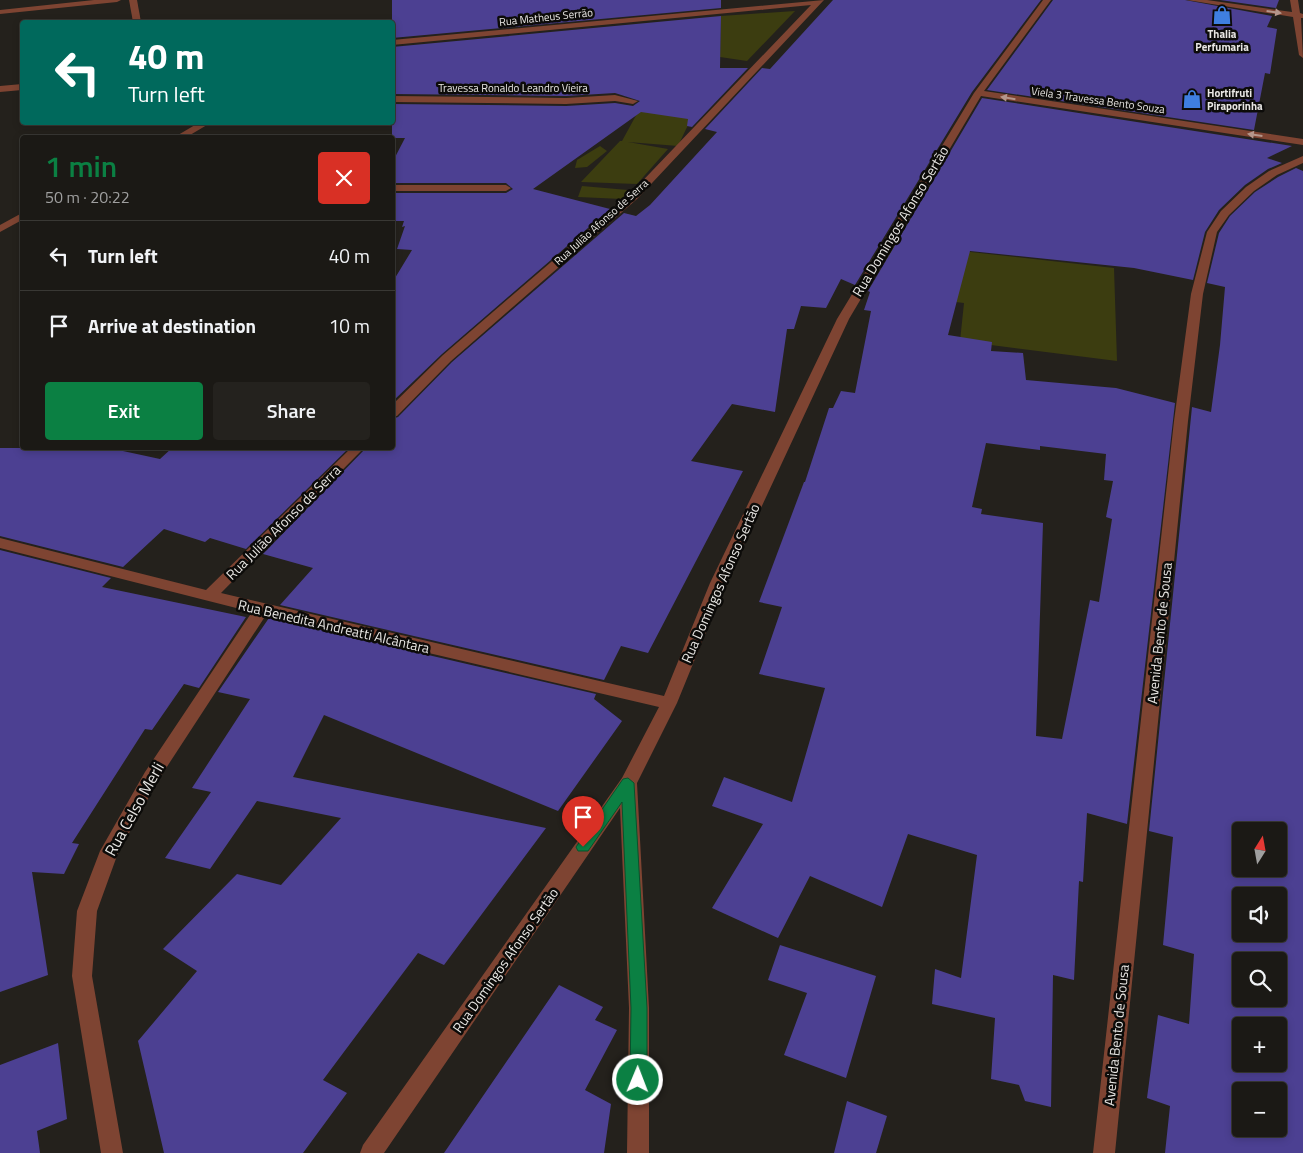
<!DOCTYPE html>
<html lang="en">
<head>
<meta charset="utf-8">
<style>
	:root { --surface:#1b1915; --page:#24221e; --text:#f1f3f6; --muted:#a0a0a0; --line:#393834; --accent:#0b8043 }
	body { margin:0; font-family:"Titillium Web",sans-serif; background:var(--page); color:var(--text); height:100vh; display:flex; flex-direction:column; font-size:19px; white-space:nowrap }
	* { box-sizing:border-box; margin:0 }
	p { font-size:16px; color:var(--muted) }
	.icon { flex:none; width:28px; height:28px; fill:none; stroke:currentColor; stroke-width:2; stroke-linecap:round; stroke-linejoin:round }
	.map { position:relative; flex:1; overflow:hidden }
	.side { position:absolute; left:20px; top:135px; width:375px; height:315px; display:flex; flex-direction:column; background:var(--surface); border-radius:5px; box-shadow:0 2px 8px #0003,0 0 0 1px var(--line) }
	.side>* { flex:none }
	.banner { position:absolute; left:20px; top:20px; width:375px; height:105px; border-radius:5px; box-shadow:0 2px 8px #0003,0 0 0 1px var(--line); background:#00695c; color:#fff; overflow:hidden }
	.needle { width:32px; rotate:11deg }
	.fabs { position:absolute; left:1232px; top:822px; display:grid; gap:10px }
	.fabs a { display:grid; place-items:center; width:55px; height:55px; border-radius:5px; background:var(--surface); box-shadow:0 2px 8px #0003,0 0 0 1px var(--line); font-size:25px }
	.pin { position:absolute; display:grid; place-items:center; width:42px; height:42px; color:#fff; margin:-51px -21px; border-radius:50% 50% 50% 0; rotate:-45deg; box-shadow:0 0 5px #0007 }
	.pin .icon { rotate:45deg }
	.me { position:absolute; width:55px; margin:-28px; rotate:1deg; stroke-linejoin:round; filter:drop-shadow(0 0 4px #0008) }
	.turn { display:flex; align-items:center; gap:18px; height:105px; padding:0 25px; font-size:22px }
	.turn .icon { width:65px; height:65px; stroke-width:2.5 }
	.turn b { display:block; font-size:35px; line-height:42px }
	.round { display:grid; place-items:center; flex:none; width:52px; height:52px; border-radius:5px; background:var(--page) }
	.head { display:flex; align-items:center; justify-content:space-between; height:85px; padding:0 25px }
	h1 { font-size:30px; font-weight:600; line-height:38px; color:var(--accent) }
	.primary-button { display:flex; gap:10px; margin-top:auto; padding:10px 25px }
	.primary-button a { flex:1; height:58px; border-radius:5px; background:var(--accent); color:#fff; font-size:20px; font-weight:600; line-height:58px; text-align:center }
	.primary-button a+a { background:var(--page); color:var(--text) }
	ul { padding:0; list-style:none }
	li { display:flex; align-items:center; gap:15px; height:70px; padding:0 25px; border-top:1px solid var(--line) }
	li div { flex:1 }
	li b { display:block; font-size:19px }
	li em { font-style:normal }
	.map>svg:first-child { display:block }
</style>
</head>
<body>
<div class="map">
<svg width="1303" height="1153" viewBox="0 0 1303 1153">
	<rect width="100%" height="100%" fill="#24211c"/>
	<g fill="#3c3d10">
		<polygon points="795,11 747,61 720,57 721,16"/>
		<polygon points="645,99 698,104 678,146 628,142 668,149 637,184 581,182 620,141 622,141"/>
		<polygon points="600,146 607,151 587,167 575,168 577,160"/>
		<polygon points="582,186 628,190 622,199 578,197"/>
		<polygon points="890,243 1114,268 1117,361 960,341 964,303 879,293"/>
	</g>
	<g fill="#4c4092" fill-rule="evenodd">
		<polygon points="392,0 721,0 721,8 392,38"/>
		<polygon points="833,0 1041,0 972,92 855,285 841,279 826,308 801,306 794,329 787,329 775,412 732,404 691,461 743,471 648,653 621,646 604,680 280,605 313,568 263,554 366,448 392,448 392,419 398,417 452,362 624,213 636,216 650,205 717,132 705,129 762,68 770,69"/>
		<polygon points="1053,0 1185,0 1272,16 1267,27 1277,29 1270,74 1265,73 1254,130 987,90"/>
		<polygon points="1220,0 1279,0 1276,8"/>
		<polygon points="721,16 720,68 748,68 692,127 687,126 688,119 641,112 533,189 610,209 442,354 392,402 392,283 412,250 397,249 405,226 402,227 404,221 392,221 392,193 506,193 513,189 506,183 392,183 392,163 405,138 392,138 392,104 566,106 615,103 633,106 640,101 615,93 566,96 392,94 392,47"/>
		<path d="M982 98 1292 146 1267 158 1282 163 1268 169 1245 185 1219 210 1205 232 1193 280 1134 268 970 251 948 335 992 342 991 351 1023 353 1026 380 1116 388 1175 403 1127 824 1087 813 1083 882 1079 881 1074 980 1053 975 1051 1107 1025 1101 1019 1085 991 1079 995 1018 932 1004 935 969 961 978 977 855 908 834 882 907 810 876 778 938 712 908 763 824 712 806 724 777 792 802 825 688 759 674 782 607 759 602 804 482H805L829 408H833L841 391 855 393 871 311 864 310 870 292 868 291ZM986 443 1040 450V446L1106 454 1104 480 1113 481 1106 517 1112 519 1099 602 1090 600 1062 739 1036 736 1043 523 981 514 982 509 972 507Z"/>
		<path d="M1296 168 1303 171V1153H1165L1170 1106 1147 1098 1158 1015 1189 1024 1194 954 1163 945 1173 837 1149 831 1192 407 1211 412 1220 345 1225 287 1207 283 1219 233 1230 216 1255 192 1278 177ZM1241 831H1279V869H1241ZM1241 896H1279V934H1241ZM1241 961H1279V999H1241ZM1241 1026H1279V1064H1241ZM1241 1091H1279V1129H1241Z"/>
		<polygon points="0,448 109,448 160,459 172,448 349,448 246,549 210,538 205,542 164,529 123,567 0,536"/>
		<polygon points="0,550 111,578 102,587 246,617 199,688 184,684 152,730 145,729 72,843 79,844 64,874 32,872 48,975 0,992"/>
		<polygon points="269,618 596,694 594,699 622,721 558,811 324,715 293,777 546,828 444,965 418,953 376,1009 323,1080 347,1093 303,1153 164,1153 138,1041 197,971 163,949 237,874 281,885 341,818 257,801 210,869 165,858 211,792 192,788 250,699 218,692"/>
		<polygon points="780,945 876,976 846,1078 784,1055 807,993 768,980"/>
		<polygon points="559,985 603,1007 595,1020 617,1030 585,1090 611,1104 604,1153 444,1153"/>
		<polygon points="58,1043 67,1119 37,1131 40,1153 0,1153 0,1065"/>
		<polygon points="847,1101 887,1116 876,1153 834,1153"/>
	</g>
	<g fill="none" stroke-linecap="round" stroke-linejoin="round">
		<g fill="#7e4432" fill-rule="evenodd">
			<polygon points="94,0 121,0 117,2 0,14 0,10"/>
			<polygon points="129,0 137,0 141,22 133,22"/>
			<polygon points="824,0 637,199 451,361 397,416 392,417 392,405 443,355 629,195 811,5 392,45 392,40"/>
			<polygon points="1043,0 1051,0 984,91 1303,139 1303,145 981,96 849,319 726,583 677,703 637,783 649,1008 649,1153 627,1153 629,1008 620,808 384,1153 360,1153 363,1145 622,778 659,707 266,615 157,782 118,853 97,911 92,976 123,1153 101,1153 72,976 77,911 100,851 145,772 252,612 0,548 0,538 206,590 351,448 364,448 221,593 664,696 710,583 837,319 974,93"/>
			<polygon points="1187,0 1207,0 1292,12 1290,0 1298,0 1300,13 1303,14 1303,18 1301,18 1303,58 1299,55 1293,17"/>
			<polygon points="22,84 22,90 0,92 0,86"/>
			<polygon points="615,95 638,101 633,104 615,101 566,104 392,102 392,96 566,98"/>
			<polygon points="200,122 212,122 185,138 173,138"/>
			<polygon points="1303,156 1303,163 1277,175 1254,191 1229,215 1217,232 1203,294 1188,421 1115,1153 1093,1153 1174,421 1191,294 1207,232 1221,211 1246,187 1269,171"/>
			<polygon points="392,185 506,185 511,188 506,191 392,191"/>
			<polygon points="22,213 22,220 0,232 0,225"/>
		</g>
	</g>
	<defs><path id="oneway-solid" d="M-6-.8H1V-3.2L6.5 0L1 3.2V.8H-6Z" transform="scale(1.25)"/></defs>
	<g fill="#b4968b">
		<use href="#oneway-solid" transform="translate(1274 12) rotate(8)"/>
		<use href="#oneway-solid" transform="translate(1008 98) rotate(-171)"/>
		<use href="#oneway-solid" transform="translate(1255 135) rotate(-172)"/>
	</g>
	<polygon fill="#0b8043" stroke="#07532c" points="628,778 634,783 647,1008 647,1080 644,1086 638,1088 633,1086 630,1080 631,1008 622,802 588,851 578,851 576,847 623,779"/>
	<defs>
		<g id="shop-bare" transform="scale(1.5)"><path d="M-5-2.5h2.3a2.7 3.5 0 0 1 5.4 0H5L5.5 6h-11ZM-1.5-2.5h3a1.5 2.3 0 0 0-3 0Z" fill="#3f7fe0" stroke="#0c0b09" stroke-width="2.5" paint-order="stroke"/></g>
	</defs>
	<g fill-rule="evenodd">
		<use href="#shop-bare" x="1222" y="15"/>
		<use href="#shop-bare" x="1192" y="99"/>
	</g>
	<g text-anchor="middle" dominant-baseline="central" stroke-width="5" stroke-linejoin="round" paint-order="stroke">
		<g font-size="11" fill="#e9e7e4" stroke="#0c0b09">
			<text transform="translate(546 17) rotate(-6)">Rua Matheus Serrão</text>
			<text x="513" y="88">Travessa Ronaldo Leandro Vieira</text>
			<text transform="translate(1098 100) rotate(8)">Viela 3 Travessa Bento Souza</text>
			<text transform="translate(601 222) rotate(-42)">Rua Julião Afonso de Serra</text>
		</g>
		<g font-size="11" font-weight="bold" fill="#e9e7e4" stroke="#0c0b09">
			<text x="1222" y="34">Thalia<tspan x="1222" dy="13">Perfumaria</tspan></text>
			<text x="1207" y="93" text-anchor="start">Hortifruti<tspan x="1207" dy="13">Piraporinha</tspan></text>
		</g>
		<g font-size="14" fill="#e9e7e4" stroke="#0c0b09">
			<text transform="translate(900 221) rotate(-59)">Rua Domingos Afonso Sertão</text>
			<text transform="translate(283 522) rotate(-45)">Rua Julião Afonso de Serra</text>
			<text transform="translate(720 583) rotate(-66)">Rua Domingos Afonso Sertão</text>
			<text transform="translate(334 626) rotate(13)">Rua Benedita Andreatti Alcântara</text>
			<text transform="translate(1159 633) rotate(-84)">Avenida Bento de Sousa</text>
			<text transform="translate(505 960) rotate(-55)">Rua Domingos Afonso Sertão</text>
			<text transform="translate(1116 1035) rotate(-84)">Avenida Bento de Sousa</text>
		</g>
		<g font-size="16" fill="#e9e7e4" stroke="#0c0b09">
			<text transform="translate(134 809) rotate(-61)">Rua Celso Merli</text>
		</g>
	</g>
</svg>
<div class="fabs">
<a><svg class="needle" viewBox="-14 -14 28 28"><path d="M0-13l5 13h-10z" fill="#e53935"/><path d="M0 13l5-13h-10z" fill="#a0a0a0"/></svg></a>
<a><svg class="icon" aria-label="sound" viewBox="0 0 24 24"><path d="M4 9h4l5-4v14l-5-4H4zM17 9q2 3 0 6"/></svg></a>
<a><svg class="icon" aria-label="search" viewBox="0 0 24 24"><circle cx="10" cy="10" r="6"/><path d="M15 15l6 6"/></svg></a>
<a>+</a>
<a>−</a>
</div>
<div class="pin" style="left:583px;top:847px;background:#d93025"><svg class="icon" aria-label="arrive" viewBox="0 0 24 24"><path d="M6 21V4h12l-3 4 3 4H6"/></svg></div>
<svg class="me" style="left:638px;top:1080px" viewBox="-20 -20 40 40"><circle r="17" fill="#0b8043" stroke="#fff" stroke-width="3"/><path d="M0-11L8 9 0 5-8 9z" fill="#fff"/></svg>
<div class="banner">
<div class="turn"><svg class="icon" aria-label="left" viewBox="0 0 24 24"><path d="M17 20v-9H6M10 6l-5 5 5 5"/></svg><div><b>40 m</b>Turn left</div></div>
</div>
<section class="side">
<div class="head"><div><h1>1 min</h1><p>50 m · 20:22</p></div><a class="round" style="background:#d93025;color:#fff"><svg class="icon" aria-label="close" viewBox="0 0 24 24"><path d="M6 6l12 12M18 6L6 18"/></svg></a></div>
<ul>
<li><svg class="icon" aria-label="left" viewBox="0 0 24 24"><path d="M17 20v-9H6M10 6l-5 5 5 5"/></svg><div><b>Turn left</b></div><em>40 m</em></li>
<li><svg class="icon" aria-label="arrive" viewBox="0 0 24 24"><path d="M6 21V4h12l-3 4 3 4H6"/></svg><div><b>Arrive at destination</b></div><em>10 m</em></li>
</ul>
<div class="primary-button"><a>Exit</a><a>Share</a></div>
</section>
</div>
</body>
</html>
